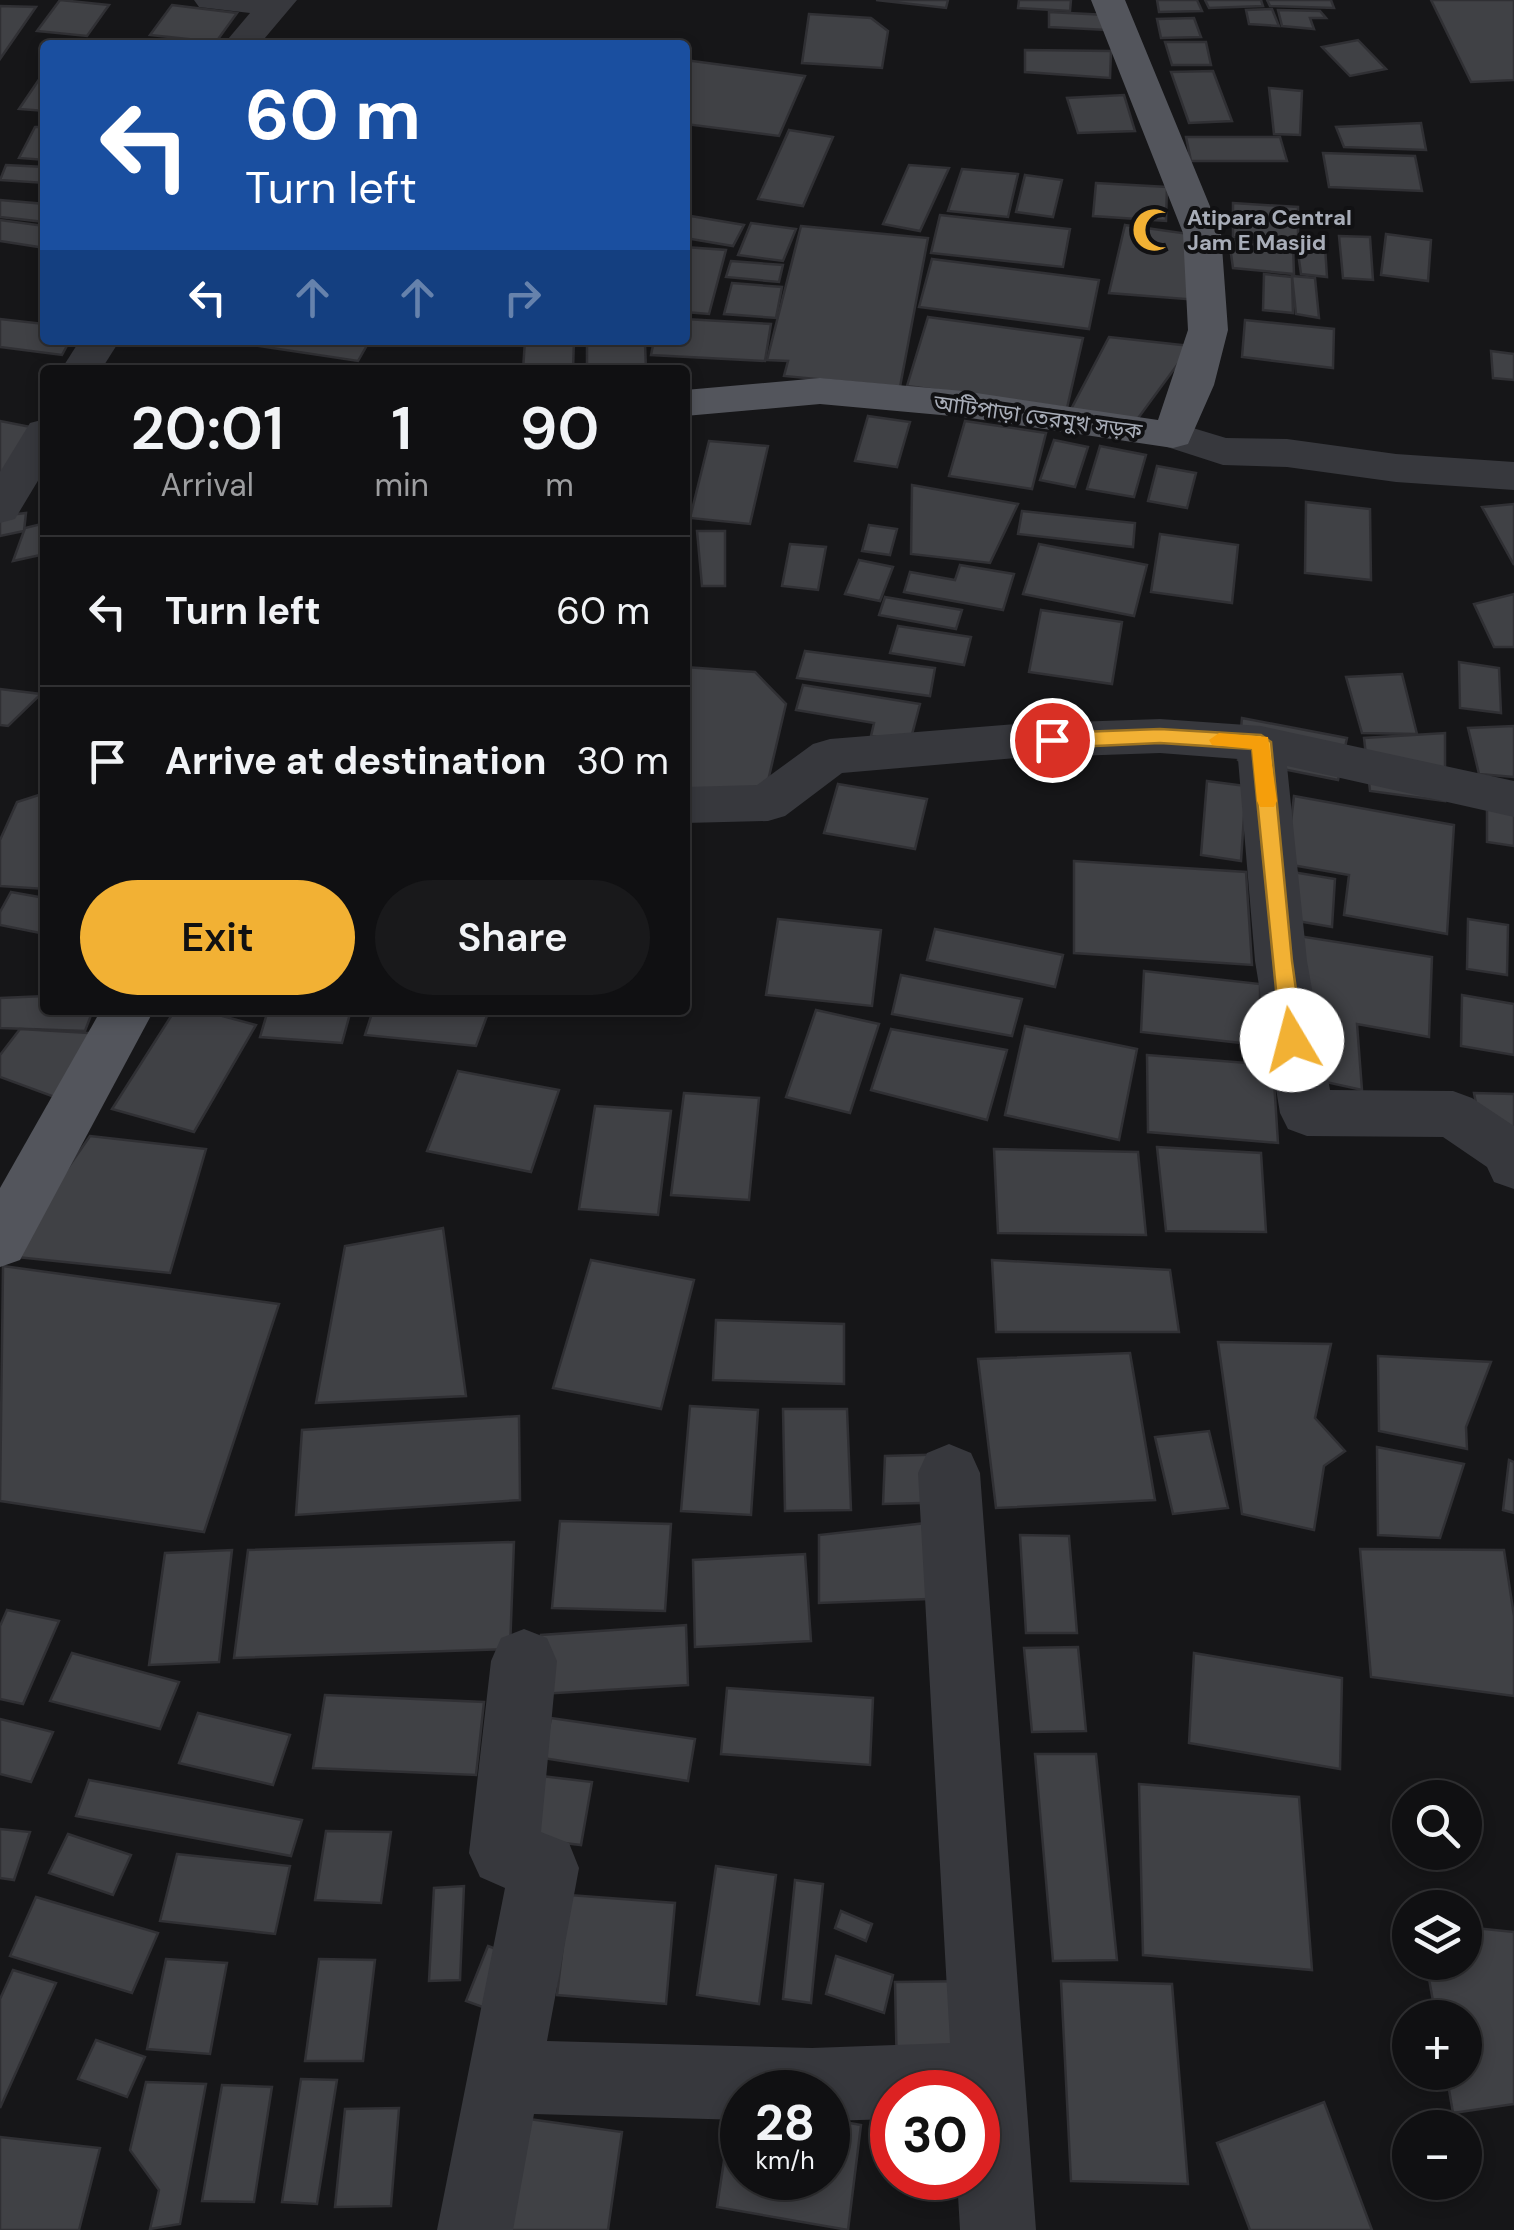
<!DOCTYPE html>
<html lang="en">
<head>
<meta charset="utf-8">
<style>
	:root { --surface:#101012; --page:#19191b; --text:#f1f3f6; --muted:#9c9d9f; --line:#303032; --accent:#f2b134 }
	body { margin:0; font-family:"DM Sans","Noto Sans Bengali",sans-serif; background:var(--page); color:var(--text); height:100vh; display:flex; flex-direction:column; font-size:38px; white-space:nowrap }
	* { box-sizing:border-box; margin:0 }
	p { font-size:32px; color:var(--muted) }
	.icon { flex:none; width:55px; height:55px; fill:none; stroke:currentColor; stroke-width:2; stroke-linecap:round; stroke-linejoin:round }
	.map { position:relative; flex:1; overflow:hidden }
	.sheet { position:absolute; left:40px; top:365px; width:650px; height:650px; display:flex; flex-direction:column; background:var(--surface); border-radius:10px; box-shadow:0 5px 15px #0003,0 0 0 2px var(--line) }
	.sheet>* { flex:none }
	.top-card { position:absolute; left:40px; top:40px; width:650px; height:305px; border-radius:10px; box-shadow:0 5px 15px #0003,0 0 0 2px var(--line); background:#1a4fa0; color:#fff; overflow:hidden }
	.controls { position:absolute; left:1392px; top:1780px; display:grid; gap:20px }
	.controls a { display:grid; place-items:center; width:90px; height:90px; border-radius:50%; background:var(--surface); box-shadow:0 5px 15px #0003,0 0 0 2px var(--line); font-size:50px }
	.speed { position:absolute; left:720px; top:2070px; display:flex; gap:20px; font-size:50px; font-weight:700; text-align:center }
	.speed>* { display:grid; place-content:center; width:130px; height:130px; border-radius:50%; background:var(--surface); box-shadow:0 5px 15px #0003,0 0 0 2px var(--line); line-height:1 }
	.speed small { font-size:25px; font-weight:400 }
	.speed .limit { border:15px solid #d22; background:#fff; color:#111 }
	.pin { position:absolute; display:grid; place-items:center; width:85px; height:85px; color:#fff; margin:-42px; border:5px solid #fff; border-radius:50%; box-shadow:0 2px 10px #0007 }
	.me { position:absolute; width:110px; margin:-55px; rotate:352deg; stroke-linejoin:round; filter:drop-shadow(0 0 8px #0008) }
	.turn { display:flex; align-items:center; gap:35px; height:210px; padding:0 40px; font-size:45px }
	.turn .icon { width:130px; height:130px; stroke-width:2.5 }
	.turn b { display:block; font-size:70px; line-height:85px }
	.lanes { display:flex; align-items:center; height:95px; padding:0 40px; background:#0003; justify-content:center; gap:50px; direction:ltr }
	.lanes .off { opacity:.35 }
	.eta { display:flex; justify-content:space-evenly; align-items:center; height:170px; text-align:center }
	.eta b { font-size:60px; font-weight:600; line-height:70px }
	.button { display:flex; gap:20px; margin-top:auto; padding:20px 40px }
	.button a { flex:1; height:115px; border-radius:60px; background:var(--accent); color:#111; font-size:40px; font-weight:600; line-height:115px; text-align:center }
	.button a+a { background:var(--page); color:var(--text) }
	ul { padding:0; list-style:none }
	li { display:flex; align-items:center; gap:30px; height:150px; padding:0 40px; border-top:2px solid var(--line) }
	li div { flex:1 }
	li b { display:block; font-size:38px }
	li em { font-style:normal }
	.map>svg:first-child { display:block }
</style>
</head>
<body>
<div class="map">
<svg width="1514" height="2230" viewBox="0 0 1514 2230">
	<rect width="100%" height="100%" fill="#161618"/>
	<g fill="#404145" stroke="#303034" stroke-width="2.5">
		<polygon points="60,0 109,5 87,36 37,31"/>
		<polygon points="876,0 948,0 946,8"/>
		<polygon points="1019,0 1071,0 1070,11 1018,8"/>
		<polygon points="1157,0 1197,0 1202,11 1159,12"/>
		<polygon points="1205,0 1261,0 1263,6 1209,8"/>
		<polygon points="1267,0 1331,0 1334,8 1270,6"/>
		<polygon points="1431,0 1514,0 1514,80 1471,82"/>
		<polygon points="172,5 237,13 216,42 150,35"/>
		<polygon points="0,6 36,7 0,59"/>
		<polygon points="1272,9 1279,26 1249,24 1246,10"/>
		<polygon points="1278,10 1320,11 1326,18 1310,18 1314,29 1282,26"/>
		<polygon points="1049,12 1107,15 1107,30 1049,27"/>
		<polygon points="809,14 871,18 888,31 882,68 802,63"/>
		<polygon points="1194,18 1201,37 1161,38 1157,19"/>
		<polygon points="1358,40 1386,69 1350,76 1322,47"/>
		<polygon points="1165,42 1206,42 1211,65 1172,65"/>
		<polygon points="1025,50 1111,51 1110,78 1025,72"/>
		<polygon points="685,60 805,76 779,136 685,124"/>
		<polygon points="1213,71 1232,121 1189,123 1171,72"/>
		<polygon points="40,78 45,78 45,111 19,109"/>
		<polygon points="1269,88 1302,91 1300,135 1274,134"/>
		<polygon points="1124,95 1135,131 1078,133 1067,98"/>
		<polygon points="1421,123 1426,150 1344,147 1336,127"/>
		<polygon points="35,127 45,127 45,160 19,158"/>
		<polygon points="789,130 833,137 803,206 758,199"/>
		<polygon points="1186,137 1280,137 1287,161 1191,161"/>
		<polygon points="1323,153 1415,156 1422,191 1329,187"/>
		<polygon points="6,165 45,167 45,183 0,180"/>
		<polygon points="909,165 949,168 920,231 883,224"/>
		<polygon points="962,169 1018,174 1008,217 948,211"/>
		<polygon points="1025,175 1062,180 1053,217 1016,212"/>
		<polygon points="1096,183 1167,187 1166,221 1093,216"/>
		<polygon points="0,200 45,204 45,222 0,217"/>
		<polygon points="1233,203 1298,207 1298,241 1233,237"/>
		<polygon points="685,215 744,225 733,246 685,238"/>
		<polygon points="940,215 1070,229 1063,267 931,253"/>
		<polygon points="0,220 45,226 45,248 0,241"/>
		<polygon points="751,223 796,229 783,261 738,255"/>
		<polygon points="1125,225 1196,235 1198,300 1109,293"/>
		<polygon points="801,226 928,238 900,387 784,376 788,361 767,360"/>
		<polygon points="1386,234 1431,240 1428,281 1381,275"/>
		<polygon points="1339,236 1370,237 1373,280 1343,278"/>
		<polygon points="1229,240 1293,245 1294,274 1233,268"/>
		<polygon points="1297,245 1325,246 1327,277 1301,274"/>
		<polygon points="685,247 726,250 709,314 685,312"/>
		<polygon points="932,259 1099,280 1089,329 919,307"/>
		<polygon points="731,261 783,265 779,282 726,277"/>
		<polygon points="1264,274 1292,277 1293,313 1263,310"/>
		<polygon points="1292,276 1315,278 1319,318 1296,314"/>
		<polygon points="732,283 782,287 776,318 724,314"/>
		<polygon points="928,317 1083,338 1067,408 907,386"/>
		<polygon points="0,319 45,324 45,340 70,340 62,355 0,347"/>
		<polygon points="685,319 771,324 765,361 651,355 654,340 685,340"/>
		<polygon points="1245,320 1334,329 1333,368 1242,357"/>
		<polygon points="1109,337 1191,346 1136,421 1068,415"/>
		<polygon points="256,340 370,340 358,361 253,345"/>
		<polygon points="525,340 574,340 573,370 523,370"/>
		<polygon points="645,343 646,370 587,370 587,344"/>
		<polygon points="1491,351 1514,354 1514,380 1493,378"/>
		<polygon points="868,416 910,422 897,467 855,461"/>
		<polygon points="0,421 36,428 0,475"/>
		<polygon points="965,421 1046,433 1032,489 949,476"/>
		<polygon points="1054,440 1088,447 1075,487 1040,480"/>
		<polygon points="709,441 768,446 750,524 690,518"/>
		<polygon points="1100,446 1146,455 1134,497 1087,489"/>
		<polygon points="1157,466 1196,473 1187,508 1148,501"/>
		<polygon points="912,485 1018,504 990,563 911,554"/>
		<polygon points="1306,502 1370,509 1371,580 1305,573"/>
		<polygon points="1514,504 1514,565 1482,507"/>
		<polygon points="1022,511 1135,523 1133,547 1018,534"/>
		<polygon points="26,513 24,531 0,536 0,516"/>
		<polygon points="45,523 45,554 13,561 25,528"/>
		<polygon points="869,525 897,529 890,555 862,551"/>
		<polygon points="697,531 725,531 725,586 702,586"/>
		<polygon points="1160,534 1238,545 1232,603 1151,592"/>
		<polygon points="790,544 826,547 818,590 782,586"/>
		<polygon points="1039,544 1147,565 1134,616 1023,594"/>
		<polygon points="859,560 893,567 880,601 845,594"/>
		<polygon points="960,565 1014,574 1003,610 904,592 910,572 955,580"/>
		<polygon points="1514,594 1514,647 1494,647 1474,604"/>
		<polygon points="885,597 962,610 956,629 879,615"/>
		<polygon points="1041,610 1122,622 1112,684 1029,672"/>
		<polygon points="898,626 971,637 964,665 890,653"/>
		<polygon points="805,651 935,668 930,696 797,678"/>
		<polygon points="1459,662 1499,668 1501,713 1460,708"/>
		<polygon points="685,667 755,672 786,704 764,798 685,793"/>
		<polygon points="1402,674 1417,734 1362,733 1346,677"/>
		<polygon points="803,685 920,704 910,742 871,736 874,723 796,710"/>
		<polygon points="0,689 41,694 8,726 0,725"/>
		<polygon points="1242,718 1347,738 1338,780 1238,760"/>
		<polygon points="1514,726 1514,777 1479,774 1468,728"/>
		<polygon points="1445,733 1445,801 1370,791 1364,738"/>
		<polygon points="1207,781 1246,786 1241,861 1201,855"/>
		<polygon points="838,784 927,799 915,849 824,833"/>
		<polygon points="45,793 45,889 0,886 0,840 17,802"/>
		<polygon points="1294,796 1454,825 1447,934 1344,915 1349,875 1286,864"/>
		<polygon points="1487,797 1514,801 1514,846 1487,842"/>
		<polygon points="1074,861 1246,872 1252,965 1074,953"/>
		<polygon points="1268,868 1335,879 1332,927 1263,915"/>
		<polygon points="11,892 45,898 45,934 0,925 0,912"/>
		<polygon points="778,919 881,930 872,1006 766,995"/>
		<polygon points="1468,919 1508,925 1507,975 1467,969"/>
		<polygon points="935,929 1063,955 1055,987 927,960"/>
		<polygon points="1267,931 1432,957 1429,1037 1357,1024 1362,1090 1285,1073"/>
		<polygon points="1144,971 1260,984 1260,1045 1141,1032"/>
		<polygon points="901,975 1022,999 1012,1036 892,1014"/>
		<polygon points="1462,995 1514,1004 1514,1055 1461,1046"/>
		<polygon points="45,996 45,1010 93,1010 85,1031 0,1028 0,998"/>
		<polygon points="175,1010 200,1010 256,1025 194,1132 112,1109"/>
		<polygon points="268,1010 351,1010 342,1043 260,1037"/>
		<polygon points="373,1010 430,1010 488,1013 476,1046 365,1035"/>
		<polygon points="816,1010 879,1024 850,1113 786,1097"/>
		<polygon points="1025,1026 1137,1049 1119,1140 1005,1115"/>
		<polygon points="20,1029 107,1034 60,1099 0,1077 0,1055"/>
		<polygon points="891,1029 1007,1050 987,1120 871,1090"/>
		<polygon points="1147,1055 1273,1065 1278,1143 1148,1132"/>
		<polygon points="458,1071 559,1090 531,1172 427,1151"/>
		<polygon points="684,1093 759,1098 749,1200 671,1195"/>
		<polygon points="1474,1093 1514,1094 1514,1157 1486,1156"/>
		<polygon points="595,1106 671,1111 658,1215 579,1209"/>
		<polygon points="90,1136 206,1149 170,1273 7,1256"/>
		<polygon points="1157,1147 1261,1153 1266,1232 1166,1231"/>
		<polygon points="994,1149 1138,1152 1146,1235 998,1233"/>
		<polygon points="443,1228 466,1396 316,1403 345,1246"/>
		<polygon points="591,1260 694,1280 661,1409 553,1388"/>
		<polygon points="992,1260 1170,1270 1179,1332 996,1332"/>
		<polygon points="3,1266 279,1304 204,1532 0,1501"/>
		<polygon points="716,1320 844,1324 844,1384 713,1380"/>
		<polygon points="1218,1342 1331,1344 1315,1418 1345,1451 1324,1466 1314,1530 1242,1514"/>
		<polygon points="1130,1353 1155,1500 996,1508 978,1359"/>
		<polygon points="1378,1356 1491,1362 1466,1427 1467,1449 1379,1431"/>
		<polygon points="690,1406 758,1410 751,1515 681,1511"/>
		<polygon points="783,1409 847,1409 851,1510 785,1511"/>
		<polygon points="519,1416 520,1500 296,1515 302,1430"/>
		<polygon points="1209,1431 1228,1508 1173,1514 1155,1437"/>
		<polygon points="1377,1447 1464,1464 1440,1538 1378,1535"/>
		<polygon points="957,1454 962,1502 883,1504 885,1456"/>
		<polygon points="1509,1460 1514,1462 1514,1513 1503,1510"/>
		<polygon points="953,1520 957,1598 819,1603 819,1535"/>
		<polygon points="560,1521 671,1524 665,1611 552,1608"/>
		<polygon points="1020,1535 1069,1536 1077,1633 1026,1633"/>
		<polygon points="514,1542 510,1649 234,1658 248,1550"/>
		<polygon points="1360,1549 1504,1550 1514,1616 1514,1696 1371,1677"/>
		<polygon points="232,1550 219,1662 149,1665 165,1553"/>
		<polygon points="805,1554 811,1641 695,1647 693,1560"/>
		<polygon points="7,1610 59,1621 23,1704 0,1699 0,1626"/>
		<polygon points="686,1625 688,1685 541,1694 541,1635"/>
		<polygon points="1078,1647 1086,1731 1032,1732 1024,1648"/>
		<polygon points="72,1653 179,1682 160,1729 50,1701"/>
		<polygon points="1194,1653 1342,1678 1340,1769 1189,1743"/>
		<polygon points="727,1688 873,1698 870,1765 721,1754"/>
		<polygon points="325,1695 484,1702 476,1775 313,1768"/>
		<polygon points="198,1713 290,1735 273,1785 179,1763"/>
		<polygon points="551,1718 695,1739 688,1781 543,1758"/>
		<polygon points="0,1719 53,1732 31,1782 0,1774"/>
		<polygon points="1035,1754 1096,1754 1117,1960 1053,1961"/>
		<polygon points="533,1775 592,1782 581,1845 522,1838"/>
		<polygon points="89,1780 302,1820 291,1856 76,1816"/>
		<polygon points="1139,1784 1299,1797 1312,1970 1143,1955"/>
		<polygon points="0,1829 30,1832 14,1880 0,1878"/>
		<polygon points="326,1831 391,1832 381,1903 315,1900"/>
		<polygon points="68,1834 131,1855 113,1895 49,1873"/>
		<polygon points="177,1854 290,1866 275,1934 160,1921"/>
		<polygon points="716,1866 776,1875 759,2004 697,1995"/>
		<polygon points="795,1880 823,1884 811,2003 783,1999"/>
		<polygon points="464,1886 460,1980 429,1981 434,1888"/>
		<polygon points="569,1895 675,1903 666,2004 557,1995"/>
		<polygon points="36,1897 158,1933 132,1993 10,1956"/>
		<polygon points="841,1911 872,1924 866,1941 835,1928"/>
		<polygon points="1465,1927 1514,1932 1514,2104 1453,2113 1446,2072 1465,2072 1465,2018 1436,2018 1426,1962 1465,1962"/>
		<polygon points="488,1946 523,1959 502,2014 466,2001"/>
		<polygon points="836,1956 893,1975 884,2013 826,1994"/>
		<polygon points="166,1959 227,1963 210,2054 147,2049"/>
		<polygon points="319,1959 375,1960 363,2061 305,2061"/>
		<polygon points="13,1970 56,1983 0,2108 0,1999"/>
		<polygon points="976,1981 980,2074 897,2076 895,1982"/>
		<polygon points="1061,1981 1172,1984 1188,2184 1071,2181"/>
		<polygon points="96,2040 145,2057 127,2097 78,2079"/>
		<polygon points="301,2079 337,2080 317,2204 282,2202"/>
		<polygon points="146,2082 206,2084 180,2224 150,2229 159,2190 130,2150"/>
		<polygon points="222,2085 272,2087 254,2202 202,2201"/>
		<polygon points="733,2101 742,2102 742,2178 828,2178 828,2119 861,2125 848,2230 717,2207"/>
		<polygon points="1324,2102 1372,2230 1250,2230 1217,2143"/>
		<polygon points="399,2108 391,2206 335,2207 345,2109"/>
		<polygon points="529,2119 622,2132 608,2230 511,2230"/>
		<polygon points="0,2137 100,2148 79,2230 0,2230"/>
	</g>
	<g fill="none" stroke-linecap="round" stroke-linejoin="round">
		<g fill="#37383d" fill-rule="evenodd">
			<polygon points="194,0 297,0 259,45 223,45 250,13 199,7"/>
			<polygon points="80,340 120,340 101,370 61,370"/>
			<polygon points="45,419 45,469 15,519 0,523 0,472 30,423"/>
			<polygon points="1173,422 1226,438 1287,439 1396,454 1514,462 1514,490 1396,482 1287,467 1223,465 1158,444 1152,435 1158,426"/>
			<polygon points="1160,719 1261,726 1514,781 1514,817 1287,766 1307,961 1330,1090 1453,1091 1472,1098 1514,1126 1514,1189 1494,1182 1487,1167 1443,1137 1307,1136 1288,1129 1280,1113 1255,961 1238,759 1160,753 1016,758 842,773 785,816 768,821 685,823 685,787 757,785 813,744 830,739 1016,724"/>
			<polygon points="949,1444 971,1453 980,1473 1036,2230 960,2230 957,2178 978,2178 978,2092 892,2092 892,2119 828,2121 828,2092 742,2092 742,2120 534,2114 513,2230 437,2230 505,1888 480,1877 469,1853 491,1661 501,1638 524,1629 547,1638 557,1661 541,1832 569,1843 579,1868 547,2041 812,2048 950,2043 918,1473 927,1453"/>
		</g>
		<g fill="#53555c" fill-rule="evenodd">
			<polygon points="1091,0 1125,0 1221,233 1228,330 1214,385 1188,444 1173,448 963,417 820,404 685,416 685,390 820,378 963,391 1158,420 1188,330 1183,233"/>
			<polygon points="101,1010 154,1010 20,1260 0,1267 0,1188"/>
		</g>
	</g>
	<polygon fill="#f2b134" stroke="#9d7322" stroke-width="2.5" points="1160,729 1261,735 1271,742 1292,961 1303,1040 1300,1047 1284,1047 1281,1040 1252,749 1160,743 1052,748 1042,740 1052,733"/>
	<polygon fill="#f59e0b" points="1219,733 1268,737 1277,801 1274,807 1260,807 1257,801 1252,749 1212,745 1209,740"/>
	<defs>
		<g id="mosque-bare" transform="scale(3.45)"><path d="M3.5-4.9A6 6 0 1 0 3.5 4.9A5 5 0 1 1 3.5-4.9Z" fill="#f2b134" stroke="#111113" stroke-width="2.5" paint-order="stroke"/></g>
	</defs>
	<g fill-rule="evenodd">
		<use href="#mosque-bare" x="1154" y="230"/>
	</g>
	<g text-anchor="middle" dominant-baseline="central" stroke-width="8" stroke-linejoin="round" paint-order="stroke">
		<g font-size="22" font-weight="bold" fill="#a8adb8" stroke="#111113" text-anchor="start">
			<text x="1187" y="217">Atipara Central<tspan x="1187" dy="25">Jam E Masjid</tspan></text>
		</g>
		<g font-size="22" fill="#a8adb8" stroke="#111113">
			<text transform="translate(1038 417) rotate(8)">আটিপাড়া তেরমুখ সড়ক</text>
		</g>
	</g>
</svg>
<div class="controls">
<a><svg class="icon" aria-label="search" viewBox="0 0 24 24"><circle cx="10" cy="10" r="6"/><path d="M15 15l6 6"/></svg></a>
<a><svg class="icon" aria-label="layers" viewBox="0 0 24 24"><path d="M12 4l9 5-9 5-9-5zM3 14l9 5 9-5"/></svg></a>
<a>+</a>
<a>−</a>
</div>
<div class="speed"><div>28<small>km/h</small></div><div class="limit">30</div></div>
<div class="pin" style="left:1052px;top:740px;background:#d93025"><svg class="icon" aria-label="arrive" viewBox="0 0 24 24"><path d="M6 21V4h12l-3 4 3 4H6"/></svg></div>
<svg class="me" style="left:1292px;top:1040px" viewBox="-20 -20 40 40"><circle r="19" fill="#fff"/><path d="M0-13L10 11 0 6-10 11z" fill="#f2b134"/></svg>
<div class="top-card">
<div class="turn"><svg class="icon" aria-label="left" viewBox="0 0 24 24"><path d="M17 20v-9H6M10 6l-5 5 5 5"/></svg><div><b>60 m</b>Turn left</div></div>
<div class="lanes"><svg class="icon" aria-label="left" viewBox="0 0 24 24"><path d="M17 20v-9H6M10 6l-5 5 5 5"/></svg><svg class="icon off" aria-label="ahead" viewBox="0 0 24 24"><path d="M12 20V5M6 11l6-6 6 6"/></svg><svg class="icon off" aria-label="ahead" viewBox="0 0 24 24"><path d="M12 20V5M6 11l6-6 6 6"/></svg><svg class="icon off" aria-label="right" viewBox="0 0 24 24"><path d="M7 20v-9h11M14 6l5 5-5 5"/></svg></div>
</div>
<section class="sheet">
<div class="eta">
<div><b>20:01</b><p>Arrival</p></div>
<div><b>1</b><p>min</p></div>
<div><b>90</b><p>m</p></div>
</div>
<ul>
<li><svg class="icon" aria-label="left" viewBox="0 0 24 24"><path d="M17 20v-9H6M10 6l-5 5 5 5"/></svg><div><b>Turn left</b></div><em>60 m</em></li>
<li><svg class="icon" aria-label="arrive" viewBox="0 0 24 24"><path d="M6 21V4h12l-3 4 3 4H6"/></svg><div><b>Arrive at destination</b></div><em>30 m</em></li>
</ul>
<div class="button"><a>Exit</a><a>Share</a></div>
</section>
</div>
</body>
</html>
